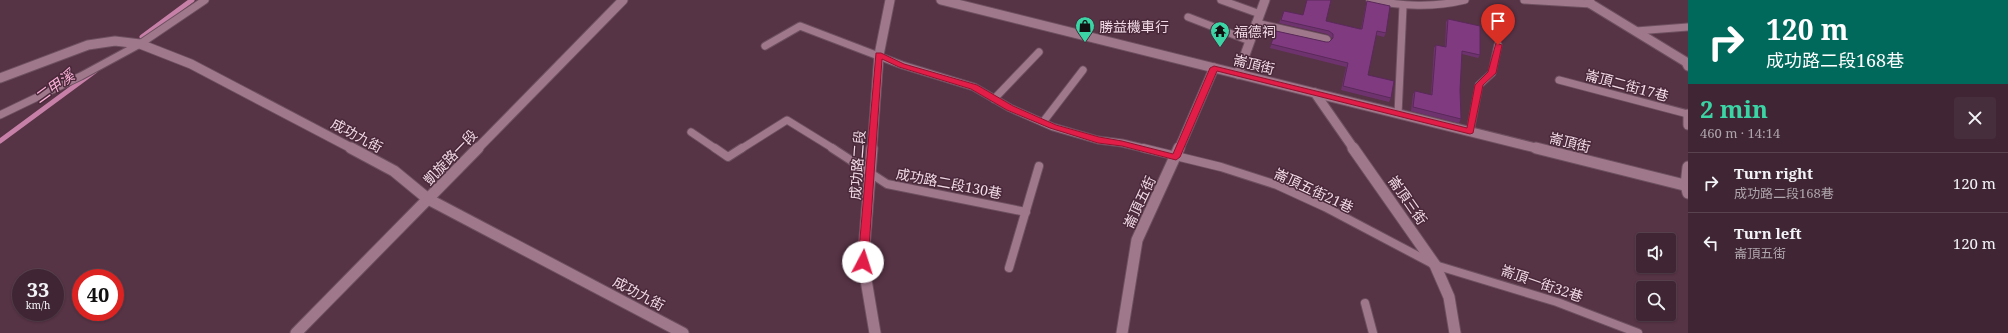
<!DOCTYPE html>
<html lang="en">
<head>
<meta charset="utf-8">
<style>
	:root { --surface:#402634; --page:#472e3c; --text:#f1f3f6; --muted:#aea5ac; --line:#59434f; --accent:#3ad4a5 }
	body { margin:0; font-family:"Noto Serif","Noto Sans TC",serif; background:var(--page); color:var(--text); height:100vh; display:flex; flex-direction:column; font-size:15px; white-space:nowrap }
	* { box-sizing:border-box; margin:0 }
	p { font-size:13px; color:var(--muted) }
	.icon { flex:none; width:22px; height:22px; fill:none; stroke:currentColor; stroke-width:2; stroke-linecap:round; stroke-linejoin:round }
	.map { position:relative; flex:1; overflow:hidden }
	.panel { display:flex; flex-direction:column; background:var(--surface); width:320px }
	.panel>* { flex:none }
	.banner { background:#00695c; color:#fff; overflow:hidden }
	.controls { position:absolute; left:1636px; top:233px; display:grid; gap:8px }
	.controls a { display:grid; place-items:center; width:40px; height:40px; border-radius:4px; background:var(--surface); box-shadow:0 1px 3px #0004,0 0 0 1px var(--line); font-size:20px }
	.speed { position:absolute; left:12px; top:269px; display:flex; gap:8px; font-size:20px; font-weight:700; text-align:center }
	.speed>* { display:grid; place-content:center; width:52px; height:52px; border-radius:50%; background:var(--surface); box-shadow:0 1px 3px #0004,0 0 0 1px var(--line); line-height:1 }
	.speed small { font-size:10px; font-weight:400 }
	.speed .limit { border:6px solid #d22; background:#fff; color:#111 }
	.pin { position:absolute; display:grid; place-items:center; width:34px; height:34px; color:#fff; margin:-41px -17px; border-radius:50% 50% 50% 0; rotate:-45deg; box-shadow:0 0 4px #0007 }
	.pin .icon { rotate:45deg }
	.me { position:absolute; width:44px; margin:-22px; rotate:5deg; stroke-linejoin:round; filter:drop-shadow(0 0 3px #0008) }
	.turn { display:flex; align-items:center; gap:14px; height:84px; padding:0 12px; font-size:18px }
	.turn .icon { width:52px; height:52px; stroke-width:2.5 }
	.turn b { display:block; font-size:28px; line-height:34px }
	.round { display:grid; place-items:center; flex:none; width:42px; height:42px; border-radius:4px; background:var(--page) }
	.head { display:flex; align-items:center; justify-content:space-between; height:68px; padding:0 12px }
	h1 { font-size:24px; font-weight:700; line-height:30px; color:var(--accent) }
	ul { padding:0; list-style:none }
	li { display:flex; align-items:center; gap:12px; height:60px; padding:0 12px; border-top:1px solid var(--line) }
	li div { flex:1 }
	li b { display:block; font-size:15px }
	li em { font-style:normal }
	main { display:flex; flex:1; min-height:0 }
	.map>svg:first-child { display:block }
</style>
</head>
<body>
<main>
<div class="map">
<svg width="1688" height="333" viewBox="0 0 1688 333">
	<rect width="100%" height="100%" fill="#563345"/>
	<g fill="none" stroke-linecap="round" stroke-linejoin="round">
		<g stroke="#c780a7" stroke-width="5">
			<polyline points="142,37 192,0"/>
			<polyline points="0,141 95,71"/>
		</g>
		<g stroke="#6d5060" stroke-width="9">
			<g id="lane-far1">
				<polyline points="1221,0 1260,14"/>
				<path d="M1370 0C1403 6 1432 8 1465 0"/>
				<polyline points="1524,0 1591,4"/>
				<polyline points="1188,17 1250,41"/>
				<polyline points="1636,31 1688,27"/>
				<polyline points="765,46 800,26 902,65 974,87 1010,108 1053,127 1098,140 1122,143 1147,149"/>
				<polyline points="1559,80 1688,114"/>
				<polyline points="994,99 1039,52"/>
				<polyline points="1398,114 1403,6"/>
				<polyline points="0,115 81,76 140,44 205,0"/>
				<polyline points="1043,122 1083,70"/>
				<polyline points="691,132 716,149"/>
				<polyline points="1470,132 1479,85 1492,73 1498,45"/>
				<polyline points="741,149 787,120 834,149"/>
			</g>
		</g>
		<g stroke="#6d5060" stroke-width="10">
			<g id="lane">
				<polyline points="715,148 728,157 742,148"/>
				<polyline points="832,148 887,184 1026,212"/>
				<polyline points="1143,148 1221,167 1277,185 1325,207 1435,265 1557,302 1638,333"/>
				<polyline points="1009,268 1039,166"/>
				<polyline points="1365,303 1373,333"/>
			</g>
		</g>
		<g stroke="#6d5060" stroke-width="11">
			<g id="street-far1">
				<polyline points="941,0 1540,149"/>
				<polyline points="1589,0 1591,4 1686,62 1688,66"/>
				<polyline points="1256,24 1326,40"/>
				<polyline points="1238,74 1265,0"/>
				<polyline points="0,78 88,45 115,41 140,44 191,64 353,149"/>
				<polyline points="1315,93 1354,149"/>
				<polyline points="1688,114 1688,125"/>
				<polyline points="1179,149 1214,68"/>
			</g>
		</g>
		<g stroke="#6d5060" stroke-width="13">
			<g id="street">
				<polyline points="351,148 394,171 428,199 683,333"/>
				<polyline points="1353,148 1435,265 1449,297 1455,333"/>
				<polyline points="1536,148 1688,186"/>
				<polyline points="1688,167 1686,185 1688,193"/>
				<polyline points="1122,333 1137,240 1179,148"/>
			</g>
		</g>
		<g stroke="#6d5060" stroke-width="11">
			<g id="secondary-far1">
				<polyline points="477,149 623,0"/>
				<polyline points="872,149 879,55 890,0"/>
			</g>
		</g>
		<g stroke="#6d5060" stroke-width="13">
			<g id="secondary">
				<polyline points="872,148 863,262 875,333"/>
				<polyline points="296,333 478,148"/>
			</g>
		</g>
		<use href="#lane-far1" stroke="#a0788c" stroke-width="7"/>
		<use href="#lane" stroke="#a0788c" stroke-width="8"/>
		<use href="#street-far1" stroke="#a0788c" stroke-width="9"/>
		<use href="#street" stroke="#a0788c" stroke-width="11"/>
		<use href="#secondary-far1" stroke="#a0788c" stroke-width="9"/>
		<use href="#secondary" stroke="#a0788c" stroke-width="11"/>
	</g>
	<g fill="#6e336e">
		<polygon points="1367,1 1386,33 1384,37 1376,35 1368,75 1391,98 1389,102 1341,90 1346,67 1270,48 1276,31 1326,42 1329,42 1332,40 1332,38 1327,34 1279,23 1284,11 1360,29 1361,29 1366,4"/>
		<polygon points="1448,19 1480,55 1478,58 1462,54 1460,90 1461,119 1459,123 1411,111 1413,94 1415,91 1431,95 1434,48 1436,45 1445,47 1446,22"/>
	</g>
	<g fill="#803b80" stroke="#5a295a">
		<polygon points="1307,0 1331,0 1326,21 1360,29 1362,29 1367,1 1390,6 1386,33 1377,31 1368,75 1394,81 1391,98 1343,86 1348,63 1271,44 1276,31 1326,42 1329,42 1333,38 1333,34 1329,31 1281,20 1284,11 1303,15"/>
		<polygon points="1448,19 1480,26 1480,55 1462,51 1460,90 1461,119 1413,107 1415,91 1432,95 1436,45 1446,47"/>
	</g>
	<polygon fill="#e11d48" stroke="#92132f" points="1496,43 1502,45 1496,73 1483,85 1473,133 1470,134 1217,71 1180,157 1176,160 1122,146 1098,143 1050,128 1007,110 971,89 899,67 882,59 868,262 863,265 858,262 876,53 881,53 904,64 977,85 1013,106 1056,125 1099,137 1122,141 1173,154 1210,68 1214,66 1467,128 1475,85 1488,72"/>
	<defs>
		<g id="shop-pin" transform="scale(1)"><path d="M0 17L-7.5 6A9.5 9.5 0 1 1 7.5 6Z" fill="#3ad4a5" stroke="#4a293b"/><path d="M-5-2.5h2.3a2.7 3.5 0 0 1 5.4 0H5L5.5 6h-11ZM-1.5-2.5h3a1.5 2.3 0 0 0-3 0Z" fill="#111"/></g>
		<g id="temple-pin" transform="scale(1)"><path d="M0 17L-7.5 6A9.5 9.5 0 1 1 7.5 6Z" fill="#3ad4a5" stroke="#4a293b"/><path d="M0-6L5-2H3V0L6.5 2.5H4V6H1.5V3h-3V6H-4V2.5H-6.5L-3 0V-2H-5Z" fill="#111"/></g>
	</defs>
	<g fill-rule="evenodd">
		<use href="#shop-pin" x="1085" y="26"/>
		<use href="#temple-pin" x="1220" y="31"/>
	</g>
	<g text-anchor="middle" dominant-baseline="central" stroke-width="3" stroke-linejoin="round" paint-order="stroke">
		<g font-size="14" fill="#f1dae5" stroke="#4a293b" text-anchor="start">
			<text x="1099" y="26">勝益機車行</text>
			<text x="1234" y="31">福德祠</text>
		</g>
		<g font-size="14" fill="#f1dae5" stroke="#4a293b">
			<text transform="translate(1254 64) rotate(14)">崙頂街</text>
			<text transform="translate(1627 85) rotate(15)">崙頂二街17巷</text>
			<text transform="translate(357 135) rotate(28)">成功九街</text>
			<text transform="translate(1570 142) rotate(14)">崙頂街</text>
			<text transform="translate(450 157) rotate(-46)">凱旋路一段</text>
			<text transform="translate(857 165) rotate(-86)">成功路二段</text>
			<text transform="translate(949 183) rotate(11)">成功路二段130巷</text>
			<text transform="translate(1314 190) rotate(25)">崙頂五街21巷</text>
			<text transform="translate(1408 200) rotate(55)">崙頂三街</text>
			<text transform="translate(1139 202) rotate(-65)">崙頂五街</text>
			<text transform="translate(1542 283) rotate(19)">崙頂一街32巷</text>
			<text transform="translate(639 293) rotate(28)">成功九街</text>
		</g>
		<g font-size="15" font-style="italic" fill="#fcb2d7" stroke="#4a293b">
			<text transform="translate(54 86) rotate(-36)">二甲溪</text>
		</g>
	</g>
</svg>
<div class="controls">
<a><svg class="icon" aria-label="sound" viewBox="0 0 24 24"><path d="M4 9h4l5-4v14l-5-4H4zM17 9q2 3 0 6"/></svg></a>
<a><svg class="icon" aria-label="search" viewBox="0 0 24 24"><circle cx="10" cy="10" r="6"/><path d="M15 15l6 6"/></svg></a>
</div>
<div class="speed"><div>33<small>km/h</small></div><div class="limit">40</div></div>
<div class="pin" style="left:1498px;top:45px;background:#d93025"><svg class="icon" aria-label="arrive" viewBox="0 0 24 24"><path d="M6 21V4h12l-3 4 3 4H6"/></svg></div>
<svg class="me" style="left:863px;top:262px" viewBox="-20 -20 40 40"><circle r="19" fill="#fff"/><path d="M0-13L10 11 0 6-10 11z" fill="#e11d48"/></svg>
</div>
<section class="panel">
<div class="banner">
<div class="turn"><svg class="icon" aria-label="right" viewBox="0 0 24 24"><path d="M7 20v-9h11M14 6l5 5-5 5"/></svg><div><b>120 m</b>成功路二段168巷</div></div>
</div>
<div class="head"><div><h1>2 min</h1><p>460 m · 14:14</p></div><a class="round"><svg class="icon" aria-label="close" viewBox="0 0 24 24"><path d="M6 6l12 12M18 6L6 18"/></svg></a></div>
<ul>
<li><svg class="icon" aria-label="right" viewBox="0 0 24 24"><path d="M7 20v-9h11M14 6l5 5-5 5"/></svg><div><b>Turn right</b><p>成功路二段168巷</p></div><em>120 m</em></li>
<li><svg class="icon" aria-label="left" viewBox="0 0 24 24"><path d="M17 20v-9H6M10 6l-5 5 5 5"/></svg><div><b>Turn left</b><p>崙頂五街</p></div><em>120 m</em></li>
</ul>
</section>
</main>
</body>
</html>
